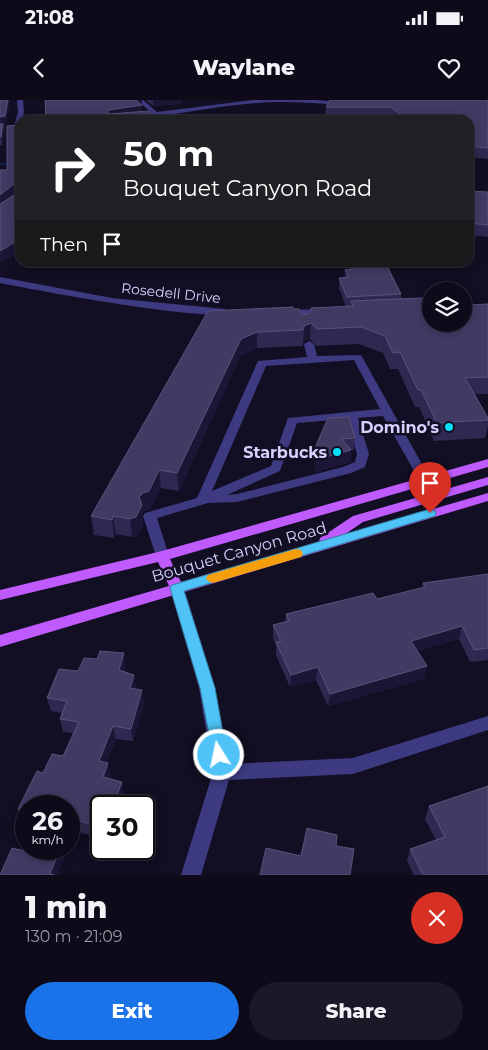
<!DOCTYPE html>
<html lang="en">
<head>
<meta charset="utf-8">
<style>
	:root { --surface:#0e0a1a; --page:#1c1827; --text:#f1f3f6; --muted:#9b9aa2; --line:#2e2b39; --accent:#1a73e8 }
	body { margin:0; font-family:Montserrat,sans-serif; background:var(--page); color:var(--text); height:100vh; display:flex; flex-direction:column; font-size:19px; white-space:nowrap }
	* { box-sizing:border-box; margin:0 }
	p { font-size:16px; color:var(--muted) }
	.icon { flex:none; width:28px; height:28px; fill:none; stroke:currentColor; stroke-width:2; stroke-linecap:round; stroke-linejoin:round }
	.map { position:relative; height:775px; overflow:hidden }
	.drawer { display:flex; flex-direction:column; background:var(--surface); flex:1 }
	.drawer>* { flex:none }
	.guide { position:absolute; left:15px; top:15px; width:459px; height:152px; border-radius:15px; box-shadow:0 2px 12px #0003,0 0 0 1px var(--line); background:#202124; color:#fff; overflow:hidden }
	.tools { position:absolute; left:422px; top:182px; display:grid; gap:10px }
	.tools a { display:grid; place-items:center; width:50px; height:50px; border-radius:50%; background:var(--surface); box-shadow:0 2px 12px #0003,0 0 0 1px var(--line); font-size:25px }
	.speed { position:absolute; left:15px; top:695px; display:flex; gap:10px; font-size:25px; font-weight:700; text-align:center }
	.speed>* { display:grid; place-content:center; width:65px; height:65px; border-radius:50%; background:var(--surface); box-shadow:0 2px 12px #0003,0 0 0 1px var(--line); line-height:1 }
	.speed small { font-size:12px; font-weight:400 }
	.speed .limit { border:2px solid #111; border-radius:8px; background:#fff; color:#111 }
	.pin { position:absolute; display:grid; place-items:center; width:42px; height:42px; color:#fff; margin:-51px -21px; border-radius:50% 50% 50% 0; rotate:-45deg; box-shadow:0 0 5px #0007 }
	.pin .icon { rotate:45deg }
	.me { position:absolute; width:55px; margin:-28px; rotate:350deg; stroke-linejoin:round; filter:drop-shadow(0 0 4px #0008) }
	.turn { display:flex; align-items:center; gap:18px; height:105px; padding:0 25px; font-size:22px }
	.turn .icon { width:65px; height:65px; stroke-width:2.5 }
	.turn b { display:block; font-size:35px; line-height:42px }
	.then { display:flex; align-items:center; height:48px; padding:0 25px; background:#0003; gap:10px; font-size:19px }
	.round { display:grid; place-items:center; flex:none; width:52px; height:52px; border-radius:26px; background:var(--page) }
	.head { display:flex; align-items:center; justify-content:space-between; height:85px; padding:0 25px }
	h1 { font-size:30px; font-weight:800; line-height:38px }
	.primary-button { display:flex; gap:10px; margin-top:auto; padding:10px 25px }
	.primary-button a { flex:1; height:58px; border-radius:30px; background:var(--accent); color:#fff; font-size:20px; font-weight:800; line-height:58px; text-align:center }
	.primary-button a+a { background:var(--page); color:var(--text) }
	.status { display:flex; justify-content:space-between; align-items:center; height:35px; padding:0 25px; background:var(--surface); direction:ltr }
	.status svg { height:14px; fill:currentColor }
	header { display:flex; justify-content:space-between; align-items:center; height:65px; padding:0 25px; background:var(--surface); font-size:22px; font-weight:800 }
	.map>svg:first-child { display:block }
</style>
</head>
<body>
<div class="status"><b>21:08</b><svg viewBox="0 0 49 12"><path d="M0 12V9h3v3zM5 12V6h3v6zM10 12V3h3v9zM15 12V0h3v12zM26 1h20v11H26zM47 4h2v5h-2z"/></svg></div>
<header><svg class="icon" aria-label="back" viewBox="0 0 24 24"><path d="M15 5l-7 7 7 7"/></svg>Waylane<svg class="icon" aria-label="heart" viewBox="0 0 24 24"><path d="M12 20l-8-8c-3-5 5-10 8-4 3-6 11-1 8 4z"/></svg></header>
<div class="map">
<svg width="488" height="775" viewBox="0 0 488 775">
	<rect width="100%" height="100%" fill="#120e23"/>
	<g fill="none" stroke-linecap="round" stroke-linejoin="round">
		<polygon fill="#0e2447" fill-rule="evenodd" points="20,62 20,64 0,65 0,63"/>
		<path fill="#3d3a81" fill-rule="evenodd" d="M309 241 314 244 317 256 361 255 432 382 430 385H422L383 316 358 318 369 354 365 367 351 373 237 402 208 403 157 418 169 456 167 459H157L143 416 145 413 197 398 258 261 307 257 304 244ZM354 260 380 309 288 318 271 366 212 391 266 266ZM347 319 357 354 355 362 343 367 237 394 227 395 280 371 297 323Z"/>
		<g fill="#3d3a81" fill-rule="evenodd">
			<polygon points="17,0 23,0 24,12 22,20 20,20 20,27 17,29 14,27 18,12"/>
			<path d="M137 0H143L157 12 253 0H317L348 3 345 5C312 3 279 0 246 4 200 8 156 20 110 20L152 13Z"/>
			<path d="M0 177 112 198 225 209 230 212C215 224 29 189 0 183Z"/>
			<polygon points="327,209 332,212 330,214 285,216 280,213 285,210"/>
			<polygon points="177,483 182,484 184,488 215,588 229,664 353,658 488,616 488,630 353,674 229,680 201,775 181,775 213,672 199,588 170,488 172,484"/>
		</g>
		<polygon fill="#bf5afc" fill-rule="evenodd" points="488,359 488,367 170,459 181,482 319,442 320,438 353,416 488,377 488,385 363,422 344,435 488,393 488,401 0,547 0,535 169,486 158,462 0,500 0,490 162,451"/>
	</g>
	<g fill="#302850">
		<polygon points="0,0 6,24 4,25 5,32 2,45 0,45"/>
		<polygon points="146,0 182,0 180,4 153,6"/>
		<polygon points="488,0 488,59 469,57 469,20 394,20 390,17 325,16 326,7"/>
		<polygon points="20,25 20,151 0,163 0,70 7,70 7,26"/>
		<polygon points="469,91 488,92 488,137 469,135"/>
		<polygon points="354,162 390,162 389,169 401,194 401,199 470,205 488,204 488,294 475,294 488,318 488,326 485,338 434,341 419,307 415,307 398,269 390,269 383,253 359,244 316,246 310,239 303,242 303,246 257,248 241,255 179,391 161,388 150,409 144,411 142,414 143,424 138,435 132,437 116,434 114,438 94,435 91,416 208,211 294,209 301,214 308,214 346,207 339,188 339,178 345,178 345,170 352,169"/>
		<polygon points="328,318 355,338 354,350 351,350 350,362 315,372 316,360 314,360 315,348"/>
		<polygon points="488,474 488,560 470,562 459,539 418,551 424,579 328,606 316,580 290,587 276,555 276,545 273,538 273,525 285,522 286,514 377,499 422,488 423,483"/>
		<polygon points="126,566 124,572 134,575 136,589 144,603 133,641 116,639 106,663 111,676 109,679 124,694 101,706 101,738 75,731 69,748 69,706 26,706 26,723 22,722 18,709 43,673 63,656 73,633 63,632 60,619 62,613 51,611 47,598 77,571"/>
		<polygon points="429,706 488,775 414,775 407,761 410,749 436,740 425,719"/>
	</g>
	<g fill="#1c1636">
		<polygon points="8,0 10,0 6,24 4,25 5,32 2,45 1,37 0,17"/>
		<polygon points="136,0 142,0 142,13 110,18 107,12 109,10"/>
		<polygon points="153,0 182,0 180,4 153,6"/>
		<polygon points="14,84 16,94 0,106 0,95"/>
		<polygon points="20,139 20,151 0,163 0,151"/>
		<polygon points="311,223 310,239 303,242 303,246 304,226"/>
		<polygon points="257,232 257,248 241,255 179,391 177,373 241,239"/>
		<polygon points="351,350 350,362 315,372 316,360"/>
		<polygon points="159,370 161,388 150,409 144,411 142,414 143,424 138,435 132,437 130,419 139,397"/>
		<polygon points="113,416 116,434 114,438 112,420"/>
		<polygon points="462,526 459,539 409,554 411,541"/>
		<polygon points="124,553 126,566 121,582 119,570"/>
		<polygon points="427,566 424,579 328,606 330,594"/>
		<polygon points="318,567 316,580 290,587 291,575"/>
		<polygon points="134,575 136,588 132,601 130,588"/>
		<polygon points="142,590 144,603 133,641 131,629"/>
		<polygon points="113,626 116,639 101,674 99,661"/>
		<polygon points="108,663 111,676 105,690 103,677"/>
		<polygon points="122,682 124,694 120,706 113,706"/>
		<polygon points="72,719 75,731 69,748 69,727"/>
		<polygon points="60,749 68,749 58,775 50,775"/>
	</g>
	<g fill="#413a63" stroke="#59527b">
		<polygon points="0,0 8,0 5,16 0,17"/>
		<polygon points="45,0 136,0 142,5 109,10 107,12 109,14 149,11 158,20 46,20"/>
		<polygon points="330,0 488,0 488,48 469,46 469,20 407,20 391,7 326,7"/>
		<polygon points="0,24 3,24 1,37 0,37"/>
		<polygon points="20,25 20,139 0,151 0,104 19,92 20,84 14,84 0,95 0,70 7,70 7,26"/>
		<polygon points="469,91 488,92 488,125 469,123"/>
		<polygon points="354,162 389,162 388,168 401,194 347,197 339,178 349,177 345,170 352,169"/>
		<polygon points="421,198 431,199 431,224 464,224 464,201 468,201 470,205 488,204 488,277 465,278 488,318 488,320 437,323 421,290 418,290 400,252 393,253 385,236 361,227 317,229 311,223 304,226 303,230 257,232 241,239 177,373 159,370 149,391 143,393 139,397 142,405 136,417 130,419 113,416 112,420 91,416 208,211 293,207 294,209 299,209 301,214 308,214 311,211 311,208 353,206 351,201"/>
		<polygon points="349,317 355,338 342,339 351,350 316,360 319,349 315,348 328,318"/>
		<polygon points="488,474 488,548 474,550 462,526 411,541 427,566 330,594 318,567 291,575 276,542 281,541 273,525 289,521 286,514 373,493 377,499 425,487 423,483"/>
		<polygon points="100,551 124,553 119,570 134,575 130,588 142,590 131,629 113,626 99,661 108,663 103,677 122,682 113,706 101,706 101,727 72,719 69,727 69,706 26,706 26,711 18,709 37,671 43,673 52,654 63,656 79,622 60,619 67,601 47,598 59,569 77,571 79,569 84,558 97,559"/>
		<polygon points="488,686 488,775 423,775 410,749 445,737 429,706"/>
		<polygon points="307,728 337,735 336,746 354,749 350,775 260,775 266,748 301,756"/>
		<polygon points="12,748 29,752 30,749 60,749 50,774 54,775 0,775"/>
	</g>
	<polygon fill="#4fc3f7" stroke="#337fa1" points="430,409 435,411 436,413 435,416 184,491 215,588 227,655 225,660 219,662 214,660 200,588 170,488 172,485"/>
	<polygon fill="#f59e0b" points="296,449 301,450 303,454 301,457 213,483 208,481 206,478 208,475"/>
	<g fill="#05def6" stroke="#120e23" stroke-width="2">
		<circle cx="449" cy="327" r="5"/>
		<circle cx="337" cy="352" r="5"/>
	</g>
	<g text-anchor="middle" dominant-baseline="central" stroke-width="5" stroke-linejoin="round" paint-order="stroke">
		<g font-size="14" fill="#d6d1fe" stroke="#120e23">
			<text transform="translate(171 193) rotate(6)">Rosedell Drive</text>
		</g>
		<g font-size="16" font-weight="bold" fill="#d6d1fe" stroke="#120e23" text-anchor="end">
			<text x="439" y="327">Domino's</text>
			<text x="327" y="352">Starbucks</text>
		</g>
		<g font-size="16" fill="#d6d1fe" stroke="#120e23">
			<text transform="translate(239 452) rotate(-16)">Bouquet Canyon Road</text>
		</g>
	</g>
</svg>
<div class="tools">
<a><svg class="icon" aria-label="layers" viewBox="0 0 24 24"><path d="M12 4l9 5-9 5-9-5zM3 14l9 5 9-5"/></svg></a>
</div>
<div class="speed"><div>26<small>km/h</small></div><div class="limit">30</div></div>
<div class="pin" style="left:430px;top:413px;background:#d93025"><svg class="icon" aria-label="arrive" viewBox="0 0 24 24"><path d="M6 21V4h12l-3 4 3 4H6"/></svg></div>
<svg class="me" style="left:219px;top:655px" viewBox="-20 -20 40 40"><circle r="17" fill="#4fc3f7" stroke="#fff" stroke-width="3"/><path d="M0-11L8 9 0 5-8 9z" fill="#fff"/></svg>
<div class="guide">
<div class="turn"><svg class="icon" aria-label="right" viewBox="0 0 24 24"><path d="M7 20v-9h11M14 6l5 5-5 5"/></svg><div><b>50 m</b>Bouquet Canyon Road</div></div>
<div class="then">Then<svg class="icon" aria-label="arrive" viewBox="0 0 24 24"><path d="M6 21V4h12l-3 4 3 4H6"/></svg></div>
</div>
</div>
<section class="drawer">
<div class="head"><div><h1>1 min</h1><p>130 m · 21:09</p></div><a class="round" style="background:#d93025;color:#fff"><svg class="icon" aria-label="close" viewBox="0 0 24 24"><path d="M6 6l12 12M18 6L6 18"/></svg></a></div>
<div class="primary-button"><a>Exit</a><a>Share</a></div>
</section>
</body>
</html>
